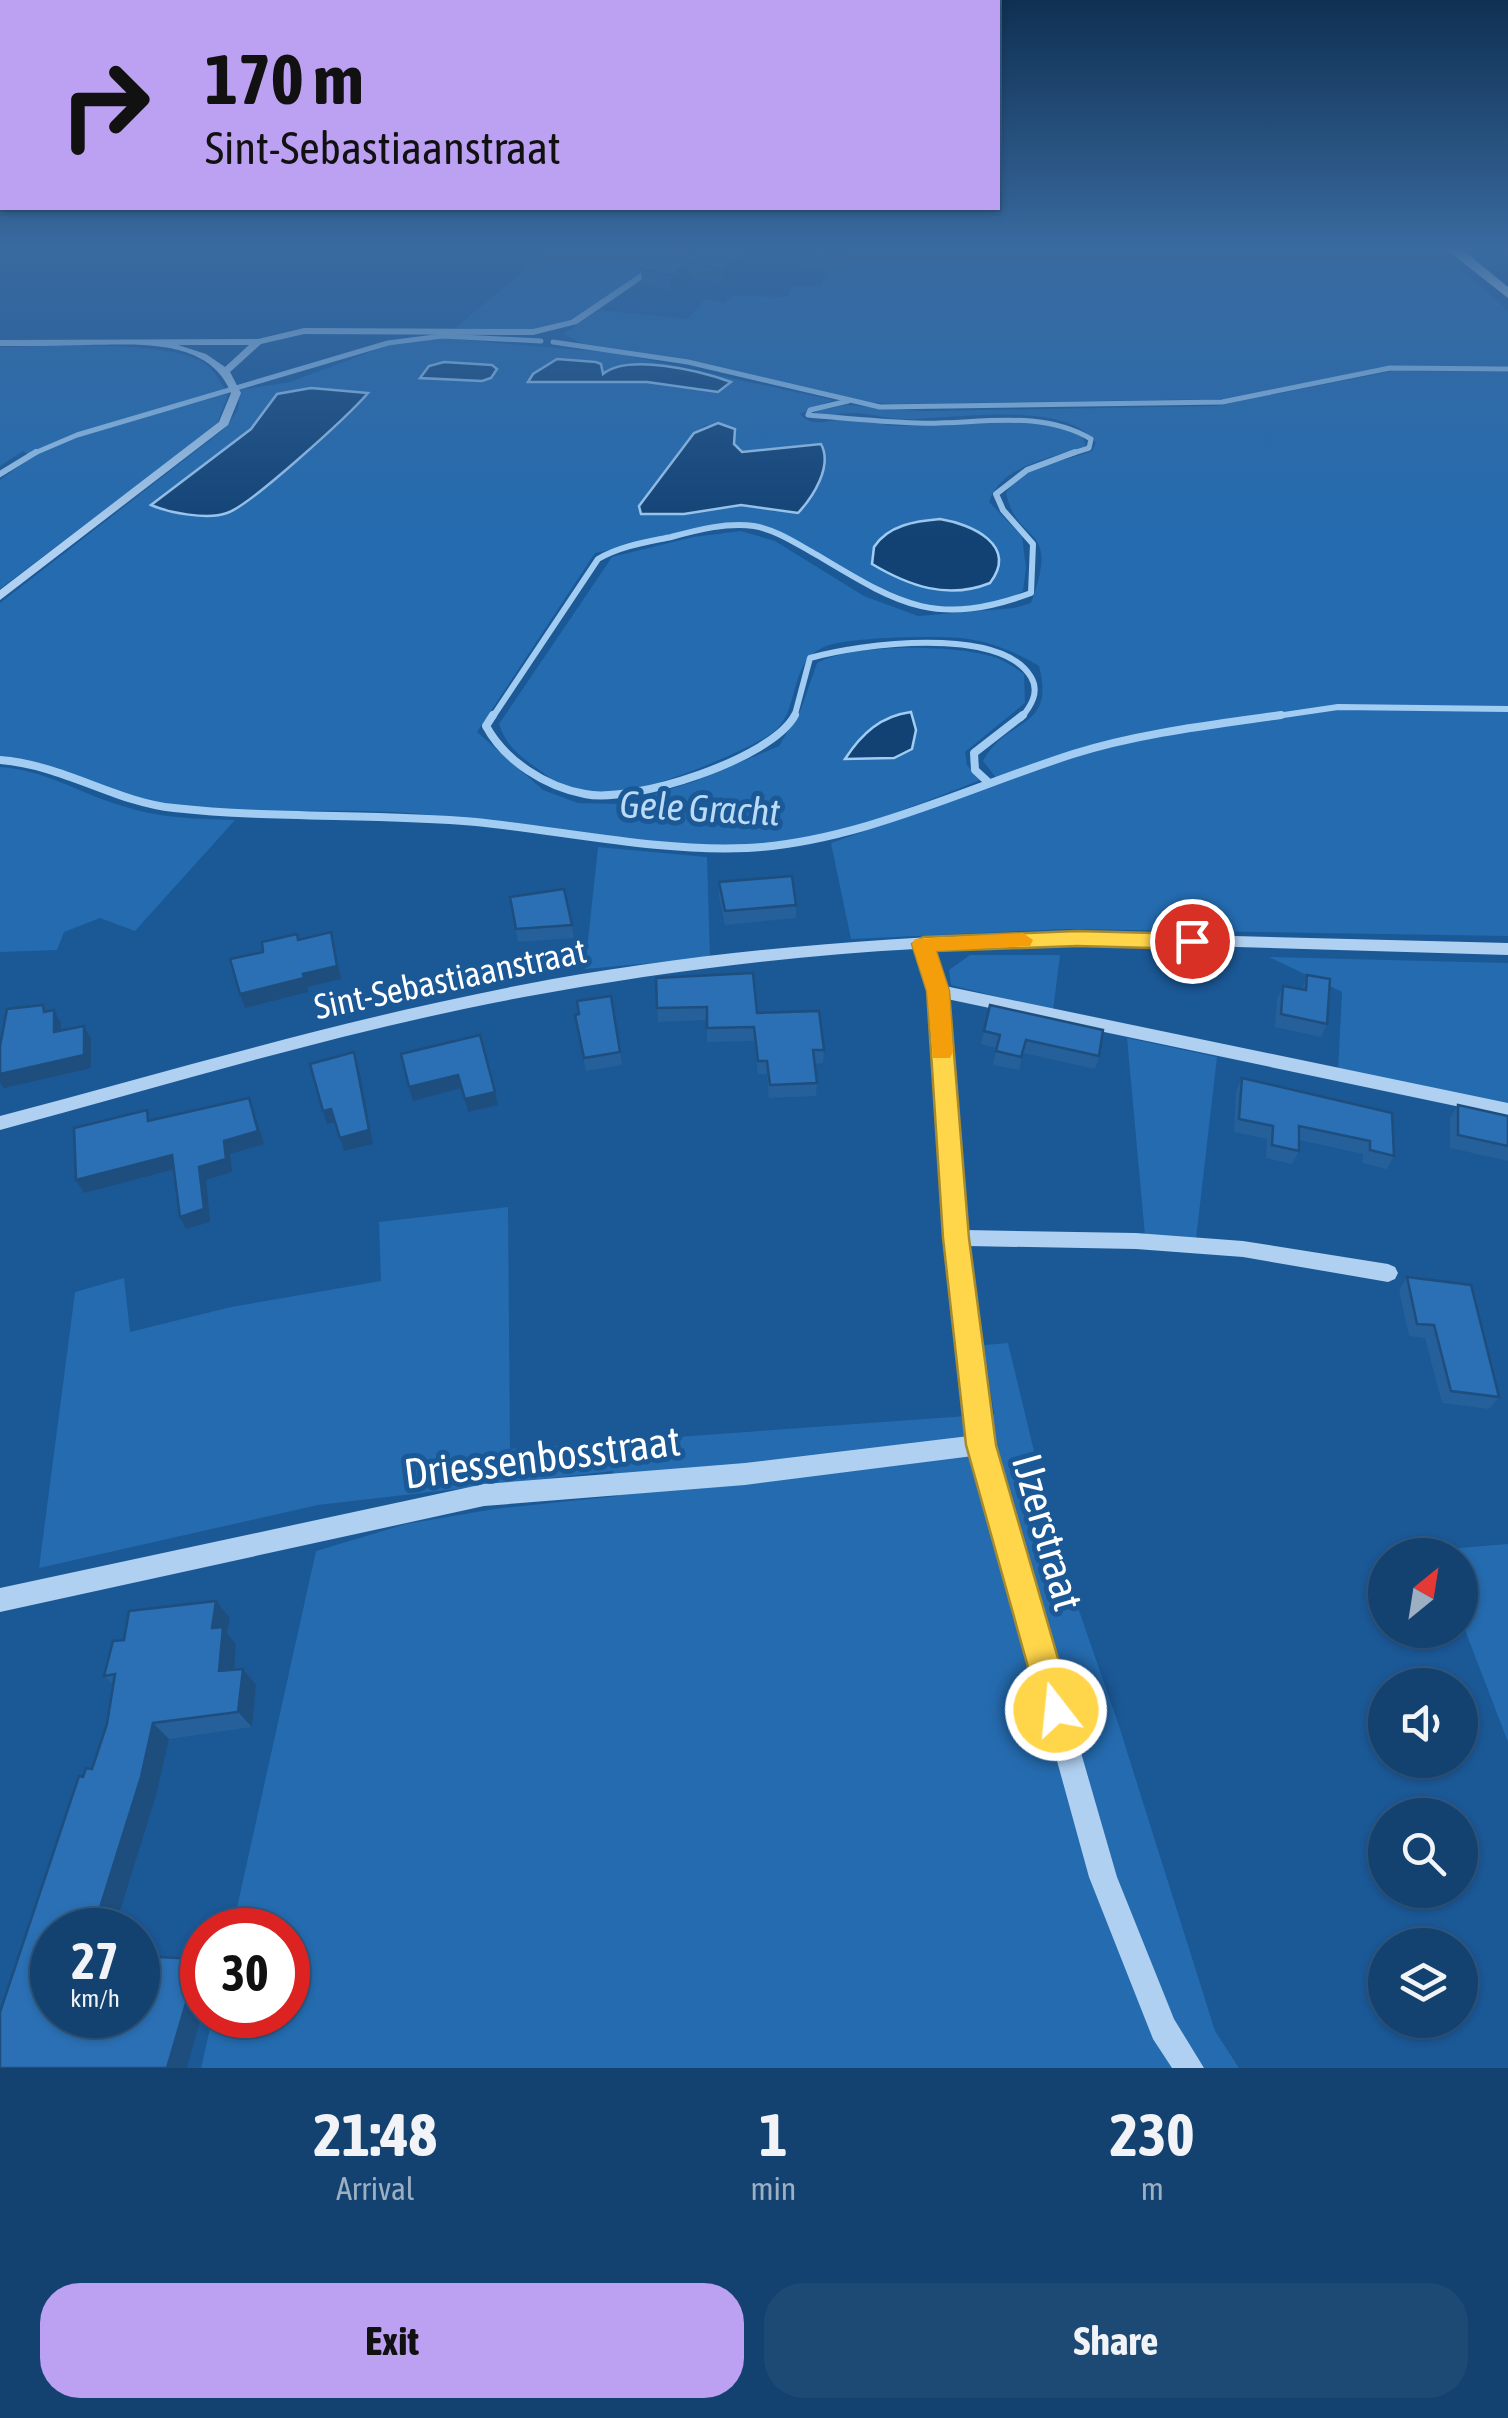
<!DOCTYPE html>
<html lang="en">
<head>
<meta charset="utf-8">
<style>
	:root { --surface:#144270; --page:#1d4975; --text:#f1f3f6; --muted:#9db0c3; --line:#335b83; --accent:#bca0f2 }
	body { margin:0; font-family:"Asap Condensed",sans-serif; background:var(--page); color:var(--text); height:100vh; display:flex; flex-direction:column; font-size:38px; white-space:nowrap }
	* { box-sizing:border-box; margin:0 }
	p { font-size:32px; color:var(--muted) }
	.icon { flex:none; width:55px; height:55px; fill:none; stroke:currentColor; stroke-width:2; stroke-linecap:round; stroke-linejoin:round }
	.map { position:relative; height:2068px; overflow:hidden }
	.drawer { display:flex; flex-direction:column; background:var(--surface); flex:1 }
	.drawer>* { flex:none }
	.banner { position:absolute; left:0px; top:0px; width:1000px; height:210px; box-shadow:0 2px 8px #0004,0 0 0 2px var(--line); background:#bca0f2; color:#111; overflow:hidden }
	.needle { width:65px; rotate:30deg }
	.fabs { position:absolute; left:1368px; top:1538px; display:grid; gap:20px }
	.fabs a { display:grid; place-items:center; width:110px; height:110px; border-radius:50%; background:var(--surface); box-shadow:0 2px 8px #0004,0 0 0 2px var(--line); font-size:50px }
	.speed { position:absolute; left:30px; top:1908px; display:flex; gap:20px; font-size:50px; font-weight:700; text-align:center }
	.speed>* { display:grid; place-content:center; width:130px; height:130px; border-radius:50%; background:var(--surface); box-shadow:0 2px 8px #0004,0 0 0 2px var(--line); line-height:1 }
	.speed small { font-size:25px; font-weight:400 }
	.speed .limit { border:15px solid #d22; background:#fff; color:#111 }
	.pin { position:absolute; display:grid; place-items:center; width:85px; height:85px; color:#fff; margin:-42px; border:5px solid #fff; border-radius:50%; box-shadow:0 2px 10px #0007 }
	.me { position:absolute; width:110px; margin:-55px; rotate:344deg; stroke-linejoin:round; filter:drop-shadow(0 0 8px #0008) }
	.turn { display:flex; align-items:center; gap:35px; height:210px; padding:0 40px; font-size:45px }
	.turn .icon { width:130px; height:130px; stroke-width:2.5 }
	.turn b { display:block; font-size:70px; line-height:85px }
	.eta { display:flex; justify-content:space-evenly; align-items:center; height:170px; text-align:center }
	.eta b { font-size:60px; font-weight:700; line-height:70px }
	.action { display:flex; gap:20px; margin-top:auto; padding:20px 40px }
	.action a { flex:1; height:115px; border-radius:40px; background:var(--accent); color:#111; font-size:40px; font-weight:700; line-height:115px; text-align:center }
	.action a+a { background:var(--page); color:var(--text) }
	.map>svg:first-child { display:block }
</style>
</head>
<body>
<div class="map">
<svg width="1508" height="2068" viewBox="0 0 1508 2068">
	<rect width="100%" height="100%" fill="#1b5896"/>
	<g fill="#246baf" fill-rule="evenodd">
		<polygon points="550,250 676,250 568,322 537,330 455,328"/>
		<polygon points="856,250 1439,250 1508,311 1508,366 1395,366 1222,399 895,404 865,402 701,362 580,343 563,334 599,310 687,319 706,299 725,303 731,296 787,297 792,286 820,287 830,271 799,266 817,254 849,257"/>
		<path d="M441 338 614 353 833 400 800 414C813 430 832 418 850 419 866 419 881 425 897 426 957 428 1026 404 1082 436L1086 446C1053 458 1001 464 989 502L1022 536 1026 568 1023 591 1007 602 937 609 909 606 793 539 745 523 595 553 477 732 543 790 578 803 623 804 696 781 779 746 801 709 817 663C852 643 958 644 997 658 1007 662 1015 668 1024 674L1025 703 965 752 967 765 980 780C923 803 846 834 785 842 660 858 519 819 393 812 321 808 246 815 174 807 111 800 68 761 0 760V603L223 430 238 410 240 390 290 382 386 346ZM557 359 588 360 602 366 603 374C629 351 697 373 730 381L663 384 533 374ZM311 388 368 393 228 513 176 512 152 504 241 438 274 401ZM706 425 735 436 734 444 742 452 759 453 799 445 776 512C731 496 687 518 641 514L639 506 694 433Z"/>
		<path d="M0 347C47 347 170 338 207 365 214 370 220 382 226 390L136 415 139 418 228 394 217 425 0 589V480L32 457 23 451 0 466Z"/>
		<path d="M1394 371 1508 372V936L1067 929 851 939 831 843 1000 783 983 761C1007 716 1056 731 1039 666 1017 653 994 643 968 639 943 635 845 637 824 647 786 664 802 713 771 734 740 755 628 800 592 794 570 791 555 782 538 769 520 757 505 744 499 724L612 557 693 537 741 531 775 541 864 596 918 616 1014 608 1031 603C1061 521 1018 548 1006 493 1025 464 1061 463 1092 451L1096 443C1067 399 954 419 908 419 889 420 871 413 853 413 839 412 828 418 814 416L816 411 847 405 921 411 1215 406Z"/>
		<path d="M0 767C45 770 77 792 119 805 157 818 195 819 235 820L135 931 100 918 64 932 57 950 0 952Z"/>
		<polygon points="598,847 707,857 710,958 585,969"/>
		<polygon points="970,955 1060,955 1053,1011 951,985 949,970"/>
		<polygon points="1269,957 1508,963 1508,1105 1338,1072 1342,992"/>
		<polygon points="1127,1038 1217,1057 1196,1239 1145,1236"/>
		<polygon points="508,1207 510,1449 994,1414 984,1345 1008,1343 1057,1547 1119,1726 1215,2031 1239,2068 201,2068 213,2015 288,2015 288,1930 232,1930 316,1551 406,1524 494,1509 618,1496 613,1471 318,1505 39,1568 75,1292 124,1278 130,1332 231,1307 381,1281 379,1222"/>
		<polygon points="1508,1544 1508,1742 1460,1617 1460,1555 1436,1555 1434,1550"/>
	</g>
	<g fill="#124274" stroke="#a2ccf1" stroke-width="2.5">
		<path d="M557 359 596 362 601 364 603 374C628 353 701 371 731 382L718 392 647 382H528L533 374Z"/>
		<polygon points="444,362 492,365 497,369 491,378 482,381 420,378 429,366"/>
		<path d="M311 388 368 393C349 415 251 505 227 513 208 520 169 513 151 505L251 429 277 394Z"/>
		<path d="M718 423 735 429 734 444 742 452 821 444C833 466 813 497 798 513L741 505 684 514H641L639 506 694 433Z"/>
		<path d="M940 519C971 524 1019 545 990 583 948 600 909 586 872 564L874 547C888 525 916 521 940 519Z"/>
		<path d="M911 712 916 730 912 749 894 758 845 759C862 733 881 716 911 712Z"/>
	</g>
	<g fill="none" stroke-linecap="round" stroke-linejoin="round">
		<g stroke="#a2ccf1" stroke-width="5">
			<polyline points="553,342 688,362 880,407 1222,402 1390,368 1508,369"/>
			<path d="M848 401 810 410 808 415C844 418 880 422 917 423 976 425 1038 408 1091 439L1089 448 1067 455"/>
			<polyline points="30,455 77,435 388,343 442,336 541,341"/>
		</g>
		<g stroke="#a2ccf1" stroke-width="6">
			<polyline points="0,474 36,452"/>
			<path d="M492 718 598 559C620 546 647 542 671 537 697 530 727 522 754 526 777 530 797 544 817 555 899 604 935 628 1031 593L1033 544 1003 510 996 494 1027 470 1075 452"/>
			<path d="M794 718 810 658C859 644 1000 625 1031 677 1040 692 1031 706 1021 718"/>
			<polyline points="1263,718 1338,707 1508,709"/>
		</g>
		<g stroke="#a2ccf1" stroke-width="8">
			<path d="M493 715 486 726C505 761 546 787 585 794 632 804 772 759 795 715"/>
			<path d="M0 760C64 765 115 802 174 808 274 819 376 813 476 822 565 831 658 852 747 848 859 842 967 788 1073 754 1140 733 1211 725 1281 715"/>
			<polyline points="988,782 975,770 974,753 1023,715"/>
		</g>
		<g fill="#afd0f0" fill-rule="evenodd">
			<path d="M675 250H685L577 324 533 335 304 334 261 344 230 372 241 393 228 425 0 600V590L219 422 231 393C209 337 135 345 86 345 57 346 29 346 0 346V340L258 339 304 328 533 329 571 320ZM178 345H249L225 367 206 354Z"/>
			<path d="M1078 932 1508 943V955L1132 944 933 948 945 986 1508 1103V1117L947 999 965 1230 1136 1233 1243 1241 1388 1264 1395 1267 1398 1273 1395 1279 1388 1282 1243 1257 1136 1249 967 1246 992 1445 1117 1877 1174 2019 1204 2068H1172L1153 2039 1089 1877 973 1456 745 1485 484 1506 0 1612V1588L484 1484 745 1463 969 1436 946 1238 930 991 916 949C785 956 653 973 524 997 347 1030 174 1083 0 1130V1116C173 1070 345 1019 521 985 705 950 891 935 1078 932Z"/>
		</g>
		<polygon fill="#fff" fill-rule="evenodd" points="1447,250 1463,250 1508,287 1508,298"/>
	</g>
	<g fill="#25609b">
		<polygon points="669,250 754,265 723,284 689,278 671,291 642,284 641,269"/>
		<polygon points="719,882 796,905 796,918 725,925 719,896"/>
		<polygon points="510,897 572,925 574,938 518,942"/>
		<polygon points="1307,975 1327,1024 1321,1037 1275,1027 1277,999 1283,986 1302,990"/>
		<polygon points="656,978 757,1013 824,1050 823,1063 814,1064 817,1083 816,1096 769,1098 767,1074 758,1074 754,1041 707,1042 707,1020 658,1022"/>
		<polygon points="579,1014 620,1052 622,1065 586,1071 575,1015"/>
		<polygon points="984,1031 1099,1056 1095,1069 1023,1053 1019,1070 993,1065 997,1048 981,1044"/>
		<polygon points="1242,1078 1392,1113 1394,1156 1387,1169 1363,1163 1363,1154 1299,1140 1299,1151 1292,1164 1266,1158 1267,1139 1234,1132 1236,1091"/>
		<polygon points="1458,1105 1508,1116 1508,1161 1450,1148 1450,1118"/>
		<polygon points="1407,1277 1499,1397 1489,1409 1442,1403 1425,1338 1409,1336 1399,1290"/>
		<polygon points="230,1618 227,1633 236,1644 234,1670 243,1669 256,1685 252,1727 169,1739 157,1792 52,2015 199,1959 202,1961 202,2014 187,2068 0,2068 83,1777 92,1769 107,1724 114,1685 104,1676 124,1640"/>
	</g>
	<g fill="#1e4e7e">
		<polygon points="754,250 754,265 723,284 723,269"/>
		<polygon points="689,263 689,278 671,291 671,275"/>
		<polygon points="331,932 341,979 307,987 308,992 245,1008 240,994 303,974"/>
		<polygon points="54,1010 61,1023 61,1046 54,1032"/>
		<polygon points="84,1026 91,1039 91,1068 4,1088 0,1082 0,1074"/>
		<polygon points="354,1052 358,1065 373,1144 344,1151 340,1138"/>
		<polygon points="458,1075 461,1088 413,1101 409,1087"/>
		<polygon points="495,1092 498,1105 468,1112 465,1099"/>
		<polygon points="249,1098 264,1144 230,1154 232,1172 206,1180 210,1222 186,1229 180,1217 199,1167 224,1141"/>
		<polygon points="331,1109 336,1122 327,1124 323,1111"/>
		<polygon points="172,1155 179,1168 84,1193 76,1180"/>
		<polygon points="216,1601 230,1618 227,1633 236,1644 233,1688 219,1671 212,1628"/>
		<polygon points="243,1669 256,1685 252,1727 238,1712"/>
		<polygon points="153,1723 169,1739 157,1792 114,1930 93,1930"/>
		<polygon points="199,1959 202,1961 202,2014 187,2068 167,2068"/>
	</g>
	<g fill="#2b70b4" stroke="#1e4e7e" stroke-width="2.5">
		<polygon points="669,250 691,255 699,250 753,250 723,269 689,263 671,275 641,269"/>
		<polygon points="792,876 796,905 725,911 719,882"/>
		<polygon points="564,889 572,925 516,929 510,897"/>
		<polygon points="331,932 337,966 303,974 304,978 240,994 230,959 263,952 262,942 297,934 298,940"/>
		<polygon points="753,973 757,1013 819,1011 824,1050 813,1050 817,1083 770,1085 767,1061 758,1061 754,1027 707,1028 707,1007 657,1008 656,978"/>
		<polygon points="1307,975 1330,979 1327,1024 1281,1014 1283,986 1306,990"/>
		<polygon points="611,996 620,1052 584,1058 575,1015 579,1014 577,1001"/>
		<polygon points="43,1005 44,1012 54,1010 54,1032 84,1026 84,1055 0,1074 0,1046 7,1009"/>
		<polygon points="990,1005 1103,1030 1099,1056 1026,1040 1021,1057 996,1051 1000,1035 984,1031"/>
		<polygon points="480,1035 495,1092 465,1099 458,1075 409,1087 401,1054"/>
		<polygon points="354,1052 369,1130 340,1138 331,1109 323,1111 310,1064"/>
		<polygon points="1242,1078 1392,1113 1394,1156 1370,1150 1370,1141 1299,1126 1299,1151 1272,1145 1273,1126 1239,1119"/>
		<polygon points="249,1098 258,1131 224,1141 226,1159 199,1167 204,1209 180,1217 172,1155 76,1180 74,1128 147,1110 148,1121"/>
		<polygon points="1458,1105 1508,1116 1508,1146 1458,1135"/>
		<polygon points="1407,1277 1471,1285 1499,1397 1451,1391 1434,1325 1417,1324"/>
		<polygon points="216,1601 212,1628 223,1627 219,1671 243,1669 238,1712 153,1723 141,1777 93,1930 52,1930 52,2015 138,2015 138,1956 199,1959 167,2068 0,2068 0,2012 79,1776 83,1777 86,1768 92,1769 107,1724 115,1674 104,1676 113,1641 124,1640 129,1611"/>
	</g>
	<linearGradient id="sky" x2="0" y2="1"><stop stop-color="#0f3052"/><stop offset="0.46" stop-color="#396aa0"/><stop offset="1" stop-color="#396aa0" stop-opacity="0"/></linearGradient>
	<rect width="1508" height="540" fill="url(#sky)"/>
	<polygon fill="#ffd54a" stroke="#a68a30" stroke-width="2.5" points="1077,931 1192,934 1203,941 1192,949 1077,946 936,951 949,991 969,1238 996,1445 1073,1710 1068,1722 1056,1727 1045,1722 1040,1710 966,1445 943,1238 927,991 912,944 923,937"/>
	<polygon fill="#f59e0b" points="1023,933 1033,940 1030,946 936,951 949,991 953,1052 950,1058 933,1058 927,991 912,944 915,939"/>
	<g text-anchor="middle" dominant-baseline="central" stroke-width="10" stroke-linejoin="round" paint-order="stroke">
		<g font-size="35" fill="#fff" stroke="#1b5896">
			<text transform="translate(450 978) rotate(-12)">Sint-Sebastiaanstraat</text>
		</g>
		<g font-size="38" font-style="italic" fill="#bbdaf6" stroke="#1b5896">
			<text transform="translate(700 808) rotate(3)">Gele Gracht</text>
		</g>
		<g font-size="42" fill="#fff" stroke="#1b5896">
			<text transform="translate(542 1457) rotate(-7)">Driessenbosstraat</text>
			<text transform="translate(1048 1532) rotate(74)">IJzerstraat</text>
		</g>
	</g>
</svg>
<div class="fabs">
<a><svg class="needle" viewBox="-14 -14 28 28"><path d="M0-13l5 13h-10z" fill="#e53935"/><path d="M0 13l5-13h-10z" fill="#9db0c3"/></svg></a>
<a><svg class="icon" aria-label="sound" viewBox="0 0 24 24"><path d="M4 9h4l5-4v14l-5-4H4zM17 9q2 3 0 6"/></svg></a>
<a><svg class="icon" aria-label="search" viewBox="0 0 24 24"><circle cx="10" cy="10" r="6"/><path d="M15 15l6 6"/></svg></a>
<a><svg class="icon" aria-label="layers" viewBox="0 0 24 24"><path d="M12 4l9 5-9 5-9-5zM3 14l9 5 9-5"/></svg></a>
</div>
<div class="speed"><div>27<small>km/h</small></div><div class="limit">30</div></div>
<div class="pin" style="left:1192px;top:941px;background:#d93025"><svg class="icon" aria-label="arrive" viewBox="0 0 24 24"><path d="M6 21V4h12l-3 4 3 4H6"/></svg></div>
<svg class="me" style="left:1056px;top:1710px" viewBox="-20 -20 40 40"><circle r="17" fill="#ffd54a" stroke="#fff" stroke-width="3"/><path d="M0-11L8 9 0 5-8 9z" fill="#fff"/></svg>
<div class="banner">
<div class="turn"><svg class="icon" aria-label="right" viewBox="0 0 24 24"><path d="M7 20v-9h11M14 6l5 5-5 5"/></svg><div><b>170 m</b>Sint-Sebastiaanstraat</div></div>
</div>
</div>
<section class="drawer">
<div class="eta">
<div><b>21:48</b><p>Arrival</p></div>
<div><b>1</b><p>min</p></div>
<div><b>230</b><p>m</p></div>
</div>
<div class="action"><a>Exit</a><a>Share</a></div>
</section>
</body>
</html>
